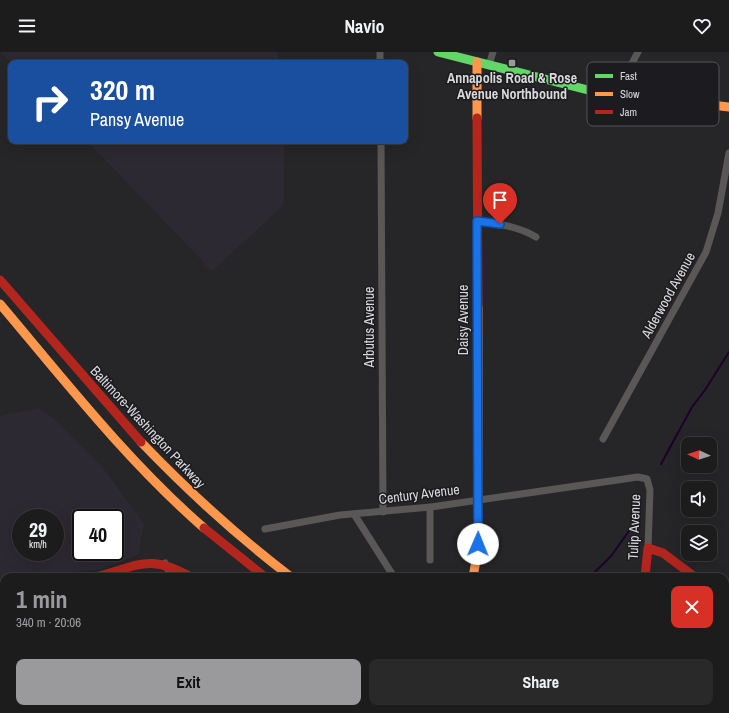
<!DOCTYPE html>
<html lang="en">
<head>
<meta charset="utf-8">
<style>
	:root { --surface:#1c1c1d; --page:#29292a; --text:#f1f3f6; --muted:#a0a1a4; --line:#3a3a3b; --accent:#9a999b }
	body { margin:0; font-family:"Archivo Narrow",sans-serif; background:var(--page); color:var(--text); height:100vh; display:flex; flex-direction:column; font-size:15px; white-space:nowrap }
	* { box-sizing:border-box; margin:0 }
	p { font-size:13px; color:var(--muted) }
	.icon { flex:none; width:22px; height:22px; fill:none; stroke:currentColor; stroke-width:2; stroke-linecap:round; stroke-linejoin:round }
	.map { position:relative; flex:1; overflow:hidden }
	.sheet { position:absolute; left:0px; top:521px; width:729px; height:140px; display:flex; flex-direction:column; background:var(--surface); border-radius:12px 12px 0 0; box-shadow:0 4px 16px #0002,0 0 0 1px var(--line) }
	.sheet>* { flex:none }
	.banner { position:absolute; left:8px; top:8px; width:400px; height:84px; border-radius:8px; box-shadow:0 4px 16px #0002,0 0 0 1px var(--line); background:#1a4fa0; color:#fff; overflow:hidden }
	.needle { width:26px; rotate:274deg }
	.fabs { position:absolute; left:681px; top:385px; display:grid; gap:8px }
	.fabs a { display:grid; place-items:center; width:36px; height:36px; border-radius:8px; background:var(--surface); box-shadow:0 4px 16px #0002,0 0 0 1px var(--line); font-size:20px }
	.speed { position:absolute; left:12px; top:457px; display:flex; gap:8px; font-size:20px; font-weight:700; text-align:center }
	.speed>* { display:grid; place-content:center; width:52px; height:52px; border-radius:50%; background:var(--surface); box-shadow:0 4px 16px #0002,0 0 0 1px var(--line); line-height:1 }
	.speed small { font-size:10px; font-weight:400 }
	.speed .limit { border:2px solid #111; border-radius:6px; background:#fff; color:#111 }
	.pin { position:absolute; display:grid; place-items:center; width:34px; height:34px; color:#fff; margin:-41px -17px; border-radius:50% 50% 50% 0; rotate:-45deg; box-shadow:0 0 4px #0007 }
	.pin .icon { rotate:45deg }
	.me { position:absolute; width:44px; margin:-22px; rotate:1deg; stroke-linejoin:round; filter:drop-shadow(0 0 3px #0008) }
	.turn { display:flex; align-items:center; gap:14px; height:84px; padding:0 16px; font-size:18px }
	.turn .icon { width:52px; height:52px; stroke-width:2.5 }
	.turn b { display:block; font-size:28px; line-height:34px }
	.round { display:grid; place-items:center; flex:none; width:42px; height:42px; border-radius:8px; background:var(--page) }
	.summary { display:flex; align-items:center; justify-content:space-between; height:68px; padding:0 16px }
	h1 { font-size:24px; font-weight:700; line-height:30px; color:var(--accent) }
	.button { display:flex; gap:8px; margin-top:auto; padding:8px 16px }
	.button a { flex:1; height:46px; border-radius:8px; background:var(--accent); color:#111; font-size:16px; font-weight:700; line-height:46px; text-align:center }
	.button a+a { background:var(--page); color:var(--text) }
	header { display:flex; justify-content:space-between; align-items:center; height:52px; padding:0 16px; background:var(--surface); font-size:18px; font-weight:700 }
	.map>svg:first-child { display:block }
</style>
</head>
<body>
<header><svg class="icon" aria-label="menu" viewBox="0 0 24 24"><path d="M4 6h16M4 12h16M4 18h16"/></svg>Navio<svg class="icon" aria-label="heart" viewBox="0 0 24 24"><path d="M12 20l-8-8c-3-5 5-10 8-4 3-6 11-1 8 4z"/></svg></header>
<div class="map">
<svg width="729" height="661" viewBox="0 0 729 661">
	<rect width="100%" height="100%" fill="#262527"/>
	<g fill="#2d2932" fill-rule="evenodd">
		<polygon points="1,0 277,0 279,11 11,11"/>
		<polygon points="87,89 284,89 284,153 212,219"/>
		<path d="M39 356 54 367 104 417 144 472 138 503 102 517 26 525H4V527H0V364ZM21 466H55V500H21ZM81 466H115V500H81Z"/>
	</g>
	<g fill="none" stroke-linecap="round" stroke-linejoin="round">
		<g stroke="#1b032e" stroke-width="2">
			<polyline points="661,412 692,355 705,338 729,300"/>
			<polyline points="590,525 611,504 634,472"/>
		</g>
		<g stroke="#595857" stroke-width="7">
			<polyline points="380,0 380,11"/>
			<polyline points="489,13 493,0"/>
			<polyline points="616,42 638,0"/>
			<polyline points="381,89 383,460"/>
			<path d="M477 169C498 172 518 174 536 185"/>
			<polyline points="603,387 706,200 718,161 729,101"/>
			<polyline points="430,455 430,508"/>
			<polyline points="354,462 394,525"/>
			<polyline points="265,477 340,463 431,455 638,425 647,427 650,438 648,496"/>
			<polyline points="165,511 171,525"/>
			<polyline points="221,657 222,661"/>
			<polyline points="98,661 109,657"/>
		</g>
		<g stroke="#63d668" stroke-width="9">
			<polyline points="438,0 592,39 652,46"/>
			<polyline points="0,534 4,534"/>
			<polyline points="725,547 729,550"/>
			<polyline points="570,657 585,661"/>
		</g>
		<g stroke="#ff974d" stroke-width="9">
			<polyline points="477,10 477,66"/>
			<polyline points="652,46 729,55"/>
			<path d="M0 252C65 329 128 410 204 476"/>
			<path d="M141 390C188 439 237 484 291 525"/>
			<polyline points="473,525 477,503 478,481 478,255"/>
			<polyline points="378,657 385,661"/>
			<polyline points="404,657 410,661"/>
			<polyline points="517,657 528,661"/>
		</g>
		<g stroke="#b3261e" stroke-width="9">
			<polyline points="477,66 478,255"/>
			<polyline points="0,228 141,390"/>
			<polyline points="204,476 265,525"/>
			<path d="M96 525C139 514 148 501 191 525"/>
			<polyline points="645,525 648,496 663,501 695,525"/>
		</g>
	</g>
	<g fill="none" stroke-linecap="round" stroke-linejoin="round">
		<g stroke="#114b97" stroke-width="10">
			<polyline id="route" points="478,492 477,169 500,172"/>
		</g>
		<use href="#route" stroke="#1a73e8" stroke-width="7"/>
	</g>
	<rect fill="#9a999b" stroke="#1c1b1f" stroke-width="1.5" x="508" y="7" width="8" height="8" rx="2"/>
	<g text-anchor="middle" dominant-baseline="central" stroke-width="3" stroke-linejoin="round" paint-order="stroke">
		<g font-size="14" font-weight="bold" fill="#d9d8da" stroke="#1c1b1f">
			<text x="512" y="26">Annapolis Road &amp; Rose<tspan x="512" dy="16">Avenue Northbound</tspan></text>
		</g>
		<g font-size="14" fill="#d9d8da" stroke="#1c1b1f">
			<text transform="translate(668 243) rotate(-61)">Alderwood Avenue</text>
			<text transform="translate(463 268) rotate(-90)">Daisy Avenue</text>
			<text transform="translate(369 275) rotate(-90)">Arbutus Avenue</text>
			<text transform="translate(148 375) rotate(47)">Baltimore-Washington Parkway</text>
			<text transform="translate(419 442) rotate(-7)">Century Avenue</text>
			<text transform="translate(634 475) rotate(-88)">Tulip Avenue</text>
		</g>
	</g>
	<rect x="587" y="10" width="132" height="64" rx="6" fill="#1c1b1f" stroke="#555457" stroke-width="1"/>
	<rect x="595" y="22" width="18" height="4" fill="#63d668"/>
	<rect x="595" y="40" width="18" height="4" fill="#ff974d"/>
	<rect x="595" y="58" width="18" height="4" fill="#b3261e"/>
	<g font-size="11" fill="#d9d8da">
		<text x="620" y="28">Fast</text>
		<text x="620" y="46">Slow</text>
		<text x="620" y="64">Jam</text>
	</g>
</svg>
<div class="fabs">
<a><svg class="needle" viewBox="-14 -14 28 28"><path d="M0-13l5 13h-10z" fill="#e53935"/><path d="M0 13l5-13h-10z" fill="#a0a1a4"/></svg></a>
<a><svg class="icon" aria-label="sound" viewBox="0 0 24 24"><path d="M4 9h4l5-4v14l-5-4H4zM17 9q2 3 0 6"/></svg></a>
<a><svg class="icon" aria-label="layers" viewBox="0 0 24 24"><path d="M12 4l9 5-9 5-9-5zM3 14l9 5 9-5"/></svg></a>
</div>
<div class="speed"><div>29<small>km/h</small></div><div class="limit">40</div></div>
<div class="pin" style="left:500px;top:172px;background:#d93025"><svg class="icon" aria-label="arrive" viewBox="0 0 24 24"><path d="M6 21V4h12l-3 4 3 4H6"/></svg></div>
<svg class="me" style="left:478px;top:492px" viewBox="-20 -20 40 40"><circle r="19" fill="#fff"/><path d="M0-13L10 11 0 6-10 11z" fill="#1a73e8"/></svg>
<div class="banner">
<div class="turn"><svg class="icon" aria-label="right" viewBox="0 0 24 24"><path d="M7 20v-9h11M14 6l5 5-5 5"/></svg><div><b>320 m</b>Pansy Avenue</div></div>
</div>
<section class="sheet">
<div class="summary"><div><h1>1 min</h1><p>340 m · 20:06</p></div><a class="round" style="background:#d93025;color:#fff"><svg class="icon" aria-label="close" viewBox="0 0 24 24"><path d="M6 6l12 12M18 6L6 18"/></svg></a></div>
<div class="button"><a>Exit</a><a>Share</a></div>
</section>
</div>
</body>
</html>
